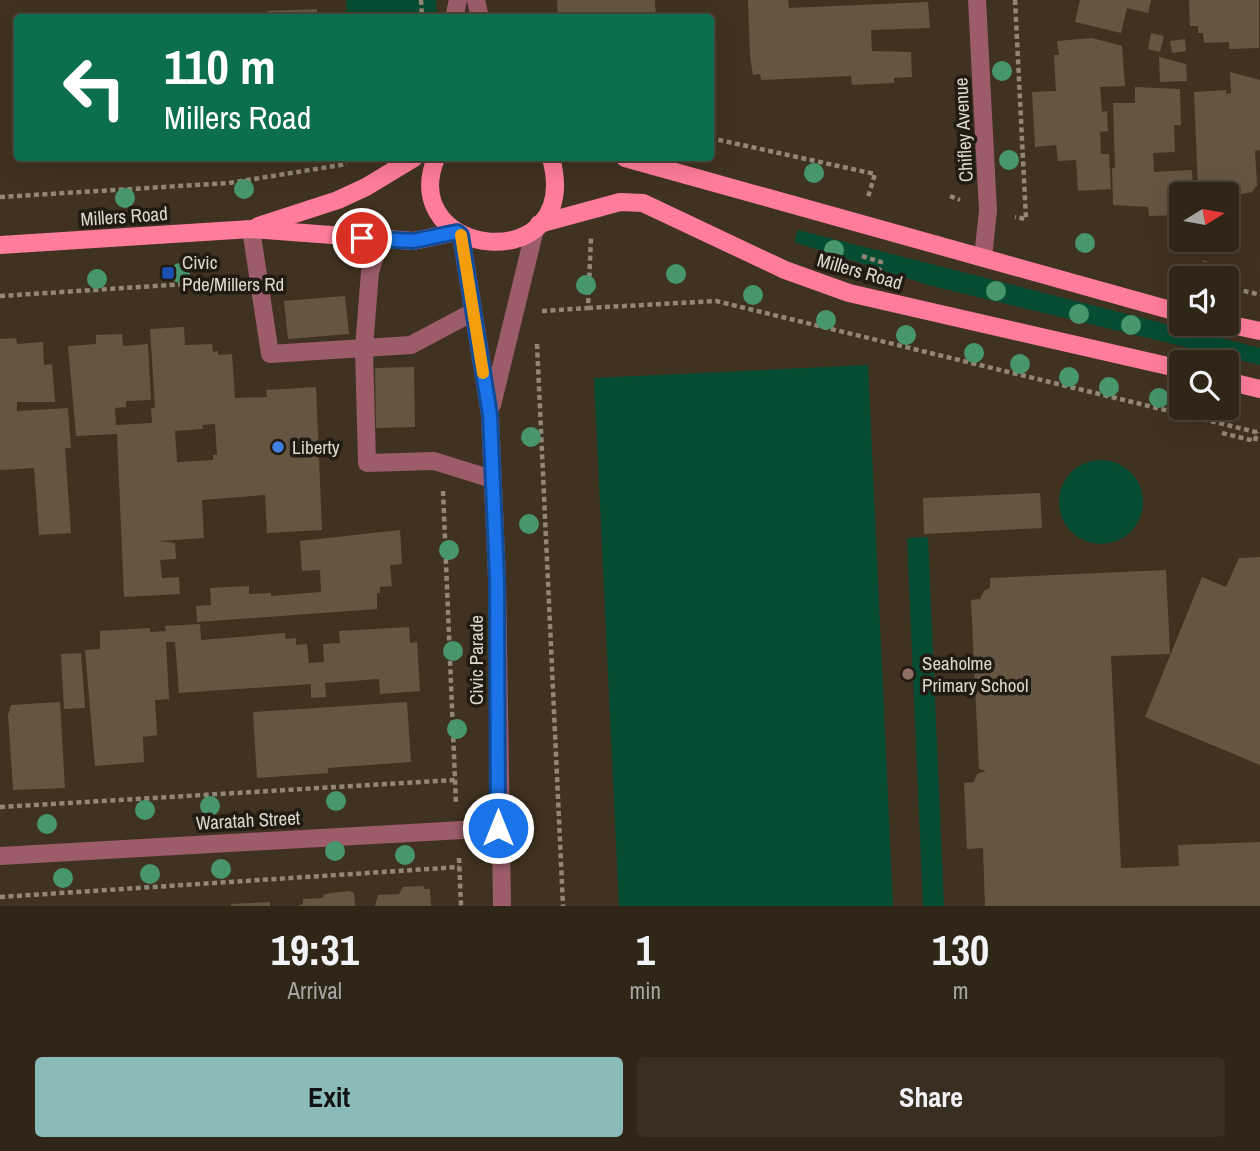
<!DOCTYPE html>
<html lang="en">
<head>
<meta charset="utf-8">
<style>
	:root { --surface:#302618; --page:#382e21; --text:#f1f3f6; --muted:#a8a5a2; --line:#4b4337; --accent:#8bbbb9 }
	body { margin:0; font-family:"Archivo Narrow",sans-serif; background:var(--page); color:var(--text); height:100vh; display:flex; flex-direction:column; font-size:26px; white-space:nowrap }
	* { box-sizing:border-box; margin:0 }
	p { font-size:23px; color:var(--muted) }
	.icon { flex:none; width:38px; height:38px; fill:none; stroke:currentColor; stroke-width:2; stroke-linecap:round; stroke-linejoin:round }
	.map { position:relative; height:906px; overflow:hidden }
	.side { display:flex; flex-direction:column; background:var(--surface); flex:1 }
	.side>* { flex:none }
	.top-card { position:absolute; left:14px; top:14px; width:700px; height:147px; border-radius:7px; box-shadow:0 7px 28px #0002,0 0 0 2px var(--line); background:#0b6e4f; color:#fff; overflow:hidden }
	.needle { width:46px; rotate:79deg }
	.controls { position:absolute; left:1169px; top:182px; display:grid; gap:14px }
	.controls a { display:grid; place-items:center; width:70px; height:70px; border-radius:7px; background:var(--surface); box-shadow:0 7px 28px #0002,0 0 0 2px var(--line); font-size:35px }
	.pin { position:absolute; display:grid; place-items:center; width:60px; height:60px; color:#fff; margin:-30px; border:4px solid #fff; border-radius:50%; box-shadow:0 2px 7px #0007 }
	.me { position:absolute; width:77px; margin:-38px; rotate:0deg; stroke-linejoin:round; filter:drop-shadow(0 0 5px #0008) }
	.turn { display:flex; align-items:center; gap:24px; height:147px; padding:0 35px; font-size:32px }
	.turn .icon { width:91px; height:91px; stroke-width:2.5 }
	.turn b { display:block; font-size:49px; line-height:60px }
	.eta { display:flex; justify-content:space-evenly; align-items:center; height:119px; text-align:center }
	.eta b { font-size:42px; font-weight:800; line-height:49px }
	.button { display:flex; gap:14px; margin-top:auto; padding:14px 35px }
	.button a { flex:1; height:80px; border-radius:7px; background:var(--accent); color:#111; font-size:28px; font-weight:800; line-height:80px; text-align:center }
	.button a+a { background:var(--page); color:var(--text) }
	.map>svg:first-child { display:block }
</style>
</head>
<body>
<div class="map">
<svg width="1260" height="906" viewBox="0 0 1260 906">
	<rect width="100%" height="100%" fill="#403220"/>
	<g fill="#064d34">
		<polygon points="346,0 436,0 437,17 347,17"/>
		<polygon points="798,230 1260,348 1260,365 932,286 794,242"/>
		<polygon points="868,365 893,906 619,906 594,378"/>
		<circle cx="1101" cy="502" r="42"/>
		<polygon points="928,537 944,906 923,906 907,538"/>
	</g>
	<g fill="#655642" fill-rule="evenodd">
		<polygon points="557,0 655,0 656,18 558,18"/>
		<polygon points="748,0 788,0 789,8 928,2 930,28 871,30 872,51 911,52 912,77 894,78 894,83 852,85 851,76 761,80 760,74 753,75 750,57"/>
		<polygon points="1080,0 1151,0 1148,13 1127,8 1121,33 1075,22"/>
		<polygon points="1189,0 1259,0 1259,48 1229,49 1229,42 1204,43 1203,33 1198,33 1198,26 1190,26"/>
		<polygon points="317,9 317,18 268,18 267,11"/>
		<polygon points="1151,33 1164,36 1160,52 1148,49"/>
		<polygon points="1092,38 1122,46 1125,86 1100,87 1102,112 1107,111 1108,131 1100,132 1101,154 1109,154 1111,189 1078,191 1076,160 1058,161 1056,145 1035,147 1032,92 1056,91 1054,55 1059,55 1057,41"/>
		<polygon points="1185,39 1186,51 1172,53 1170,41"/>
		<polygon points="1159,57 1186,64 1187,81 1160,82"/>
		<polygon points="1230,72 1260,80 1260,150 1255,151 1257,185 1252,192 1236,195 1226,188 1198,189 1194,92 1226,90 1226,94 1231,93"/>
		<polygon points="1135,87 1180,89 1181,125 1174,125 1175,152 1153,153 1154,172 1192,170 1193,194 1181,194 1181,215 1149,216 1148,207 1113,205 1112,168 1115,168 1113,103 1135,103"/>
		<polygon points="345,296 349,334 288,339 284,301"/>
		<path d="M184 327 185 345 212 344 213 352 218 351V355L232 354 235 398 267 397 266 390 316 387 322 530 267 533 265 495 202 500 204 538 159 541 175 543 176 559 160 560 162 578 179 577 180 594 124 597 117 434 76 436 68 346 96 344V335L122 334 123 346 148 344 151 400 126 401V407L115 408 116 425 152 423 151 408H155L150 329ZM215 424 217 455H213V460L177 462 175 431 203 429 202 425Z"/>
		<polygon points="16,338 17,344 43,342 44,365 52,364 55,402 17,402 17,411 68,408 71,448 65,448 71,533 39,535 34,468 0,470 0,339"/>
		<polygon points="414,367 415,427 376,428 375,368"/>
		<polygon points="1040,493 1042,528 924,534 923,498"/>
		<polygon points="400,530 402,564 390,565 392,586 380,587 380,593 377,593 377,609 197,622 196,606 211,605 210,588 249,586 249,594 271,593 271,596 321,592 320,570 302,571 300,541"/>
		<polygon points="1260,557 1260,765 1145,717 1202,577 1226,587 1239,558"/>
		<polygon points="1166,570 1170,654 1111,656 1121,868 1179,866 1178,845 1260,842 1260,906 985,906 983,848 967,849 964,783 974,782 977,774 986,771 979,769 971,600 980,599 984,591 990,588 990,578"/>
		<polygon points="200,624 201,640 285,633 286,639 296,638 296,645 307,644 309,663 324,662 323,644 340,643 339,631 409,627 410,643 417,642 420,691 380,694 379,679 325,683 326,697 311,698 311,684 179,693 175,642 166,642 169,699 155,700 157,735 143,737 144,762 95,766 85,650 100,649 100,631 150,628 150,632 166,631 165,626"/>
		<polygon points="81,653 85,708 64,709 61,654"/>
		<polygon points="60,702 65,788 13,790 8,715 11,705"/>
		<polygon points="407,702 411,762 328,768 328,773 257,778 253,712"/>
		<polygon points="424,886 424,889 430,889 431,906 375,906 378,895 399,894 403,887"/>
		<polygon points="349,891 354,893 355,906 297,906 303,904 303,899 323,898 323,895 330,893"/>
		<polygon points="270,902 270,906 231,906 231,904"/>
	</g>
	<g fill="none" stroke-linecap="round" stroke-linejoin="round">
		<g stroke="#918677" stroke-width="4.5" stroke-dasharray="5 3.5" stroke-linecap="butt">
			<polyline points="421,0 422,18"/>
			<polyline points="1015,0 1026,219 1015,217"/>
			<polyline points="710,138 875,174 868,197"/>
			<polyline points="950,196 960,200"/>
			<polyline points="0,197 229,183 347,164"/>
			<polyline points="862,256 881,262 879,271"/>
			<polyline points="1200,278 1205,261"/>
			<polyline points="1227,287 1257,294"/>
			<polyline points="0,296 233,281"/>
			<polyline points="588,308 716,301 1260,433"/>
			<polyline points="542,311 588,308 591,238"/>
			<polyline points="537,344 563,906"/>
			<polyline points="1222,433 1255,441 1257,432"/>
			<polyline points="443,491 456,804"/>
			<polyline points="0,807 455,780"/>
			<polyline points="459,858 461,906"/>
			<polyline points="0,897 459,867"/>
		</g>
		<g stroke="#9c5c69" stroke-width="18">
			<polyline points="476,0 480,18"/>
			<polyline points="977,0 988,211 983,257"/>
			<polyline points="454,18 458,0"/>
			<polyline points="251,229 270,354 364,348 367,463 434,461 492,479"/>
			<polyline points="461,235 490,415 497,579 502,906"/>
			<polyline points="381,238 370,272 364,348 411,345 473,312"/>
			<polyline points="492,405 535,229"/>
			<polyline points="0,856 498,828"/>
		</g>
		<g stroke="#ff7d9b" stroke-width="18">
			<path d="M436 158C395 259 584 280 551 158"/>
			<polyline points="625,158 1181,313"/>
			<polyline points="539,224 620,202 643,203 785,270 849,293 1181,369"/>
			<polyline points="258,226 338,200 366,187 414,158"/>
			<polyline points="0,245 251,229 413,241 457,232"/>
			<polyline points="1227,324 1260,331"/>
			<polyline points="1227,381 1260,389"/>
		</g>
	</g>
	<g fill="#47966c">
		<circle cx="1002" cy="71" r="10"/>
		<circle cx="1009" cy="160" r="10"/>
		<circle cx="814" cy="173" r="10"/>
		<circle cx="244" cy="189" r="10"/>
		<circle cx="125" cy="198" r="10"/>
		<circle cx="1085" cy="243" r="10"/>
		<circle cx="834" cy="250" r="10"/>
		<circle cx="180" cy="273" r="10"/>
		<circle cx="676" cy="274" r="10"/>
		<circle cx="97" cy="279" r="10"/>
		<circle cx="586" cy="285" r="10"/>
		<circle cx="996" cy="291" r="10"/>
		<circle cx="753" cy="295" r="10"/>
		<circle cx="1079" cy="314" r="10"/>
		<circle cx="826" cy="320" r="10"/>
		<circle cx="1131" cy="325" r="10"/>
		<circle cx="906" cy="335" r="10"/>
		<circle cx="974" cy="353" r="10"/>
		<circle cx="1020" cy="364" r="10"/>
		<circle cx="1069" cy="377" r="10"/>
		<circle cx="1109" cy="387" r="10"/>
		<circle cx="1159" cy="398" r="10"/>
		<circle cx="531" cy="437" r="10"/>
		<circle cx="529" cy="524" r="10"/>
		<circle cx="449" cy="550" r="10"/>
		<circle cx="453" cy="651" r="10"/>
		<circle cx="457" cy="729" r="10"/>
		<circle cx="336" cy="801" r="10"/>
		<circle cx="210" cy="806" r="10"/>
		<circle cx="145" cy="810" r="10"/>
		<circle cx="47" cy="824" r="10"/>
		<circle cx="335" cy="851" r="10"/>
		<circle cx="405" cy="855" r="10"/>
		<circle cx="221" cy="869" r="10"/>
		<circle cx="150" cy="874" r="10"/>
		<circle cx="63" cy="878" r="10"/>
	</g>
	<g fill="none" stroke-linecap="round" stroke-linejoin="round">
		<g stroke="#114b97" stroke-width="18">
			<polyline id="route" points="362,238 413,241 457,232 461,235 490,415 497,579 498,828"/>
		</g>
		<use href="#route" stroke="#1a73e8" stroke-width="12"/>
		<polyline stroke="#f59e0b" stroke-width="12" points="461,235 483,373"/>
	</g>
	<rect fill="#1a4fb4" stroke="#221b13" stroke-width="2.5" x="161" y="266" width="14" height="14" rx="3.5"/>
	<circle fill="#3f7fe0" stroke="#221b13" stroke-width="2.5" cx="278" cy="447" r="7"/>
	<circle fill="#8d6e63" stroke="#221b13" stroke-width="2.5" cx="908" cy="674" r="7"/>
	<g text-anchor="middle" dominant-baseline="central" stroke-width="7" stroke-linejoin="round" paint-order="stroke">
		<g font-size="19" fill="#dfd7cb" stroke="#221b13">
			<text transform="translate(963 130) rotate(-93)">Chifley Avenue</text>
			<text transform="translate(124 216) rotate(-4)">Millers Road</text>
			<text transform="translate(860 271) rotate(16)">Millers Road</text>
			<text transform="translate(476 660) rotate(-90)">Civic Parade</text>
			<text transform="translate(248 820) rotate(-3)">Waratah Street</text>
		</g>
		<g font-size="19" fill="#dfd7cb" stroke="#221b13" text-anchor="start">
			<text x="182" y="262">Civic<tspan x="182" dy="22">Pde/Millers Rd</tspan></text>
			<text x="292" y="447">Liberty</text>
			<text x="922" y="663">Seaholme<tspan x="922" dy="22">Primary School</tspan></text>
		</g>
	</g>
</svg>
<div class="controls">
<a><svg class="needle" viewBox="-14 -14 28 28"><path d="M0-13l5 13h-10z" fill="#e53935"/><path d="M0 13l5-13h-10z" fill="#a8a5a2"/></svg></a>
<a><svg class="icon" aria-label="sound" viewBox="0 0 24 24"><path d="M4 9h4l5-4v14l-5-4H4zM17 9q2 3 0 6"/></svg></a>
<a><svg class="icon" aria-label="search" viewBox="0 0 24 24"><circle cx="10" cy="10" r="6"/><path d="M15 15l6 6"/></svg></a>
</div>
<div class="pin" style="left:362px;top:238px;background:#d93025"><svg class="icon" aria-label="arrive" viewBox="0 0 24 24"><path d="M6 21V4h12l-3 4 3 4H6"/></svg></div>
<svg class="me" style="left:498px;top:828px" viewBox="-20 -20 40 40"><circle r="17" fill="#1a73e8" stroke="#fff" stroke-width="3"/><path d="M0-11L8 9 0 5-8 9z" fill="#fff"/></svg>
<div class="top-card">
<div class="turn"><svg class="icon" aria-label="left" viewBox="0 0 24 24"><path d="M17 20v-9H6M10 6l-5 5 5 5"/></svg><div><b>110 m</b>Millers Road</div></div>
</div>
</div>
<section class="side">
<div class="eta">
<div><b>19:31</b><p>Arrival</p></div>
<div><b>1</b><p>min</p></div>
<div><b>130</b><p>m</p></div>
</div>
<div class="button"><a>Exit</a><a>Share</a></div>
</section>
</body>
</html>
